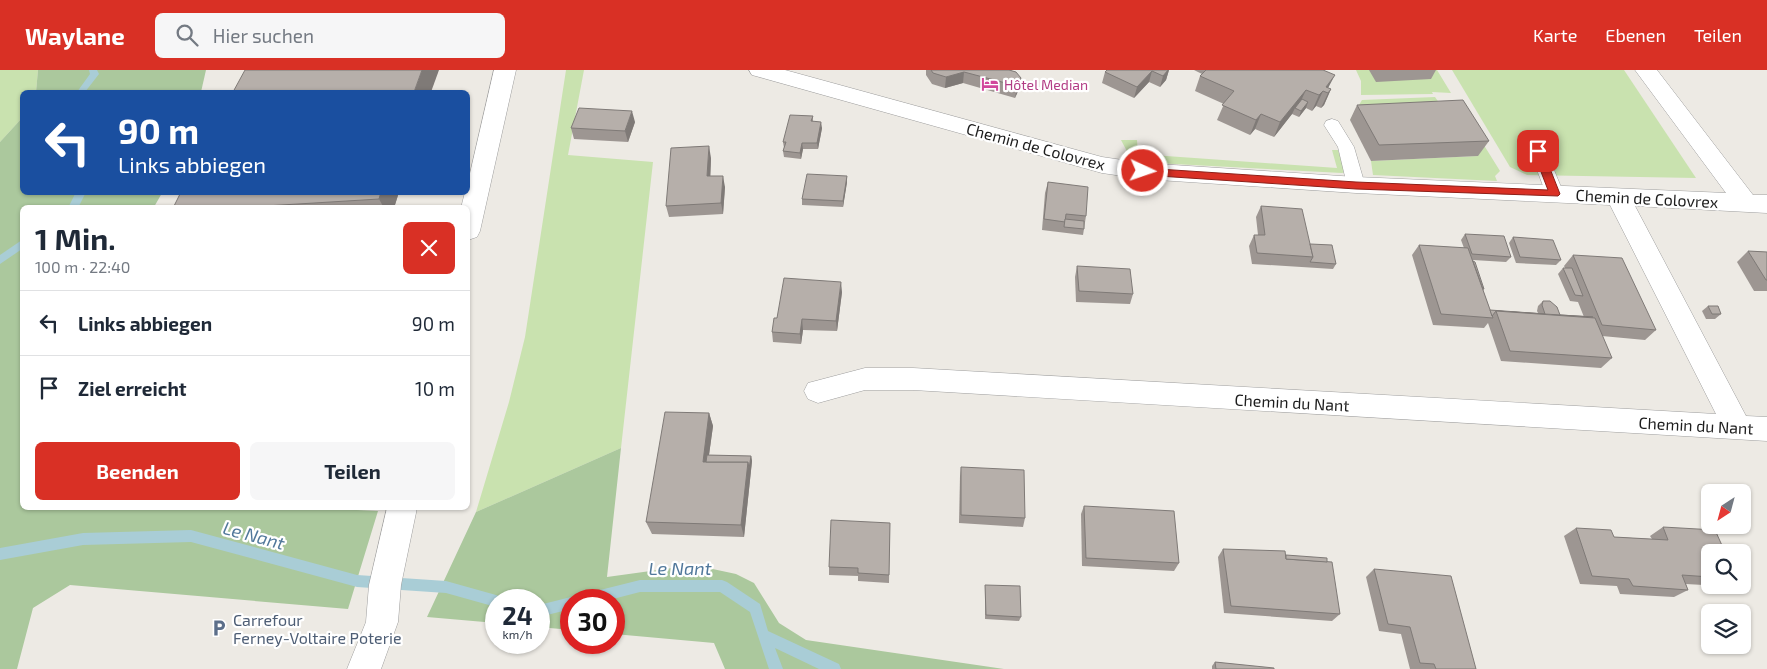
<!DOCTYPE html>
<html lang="de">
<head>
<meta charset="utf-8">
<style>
	:root { --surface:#fff; --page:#f6f6f7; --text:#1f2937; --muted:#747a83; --line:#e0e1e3; --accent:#d93025 }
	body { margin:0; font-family:"Exo 2",sans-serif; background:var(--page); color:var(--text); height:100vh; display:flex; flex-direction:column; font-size:19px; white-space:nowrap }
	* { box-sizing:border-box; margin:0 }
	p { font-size:16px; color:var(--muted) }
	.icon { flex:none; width:28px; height:28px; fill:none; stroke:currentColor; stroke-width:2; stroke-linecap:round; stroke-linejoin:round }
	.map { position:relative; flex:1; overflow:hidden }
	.side { position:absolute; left:20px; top:135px; width:450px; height:305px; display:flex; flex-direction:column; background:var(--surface); border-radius:8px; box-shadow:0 1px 4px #0004 }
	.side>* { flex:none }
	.guide { position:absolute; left:20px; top:20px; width:450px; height:105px; border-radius:8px; box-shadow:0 1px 4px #0004; background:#1a4fa0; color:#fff; overflow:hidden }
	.needle { width:32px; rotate:216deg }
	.controls { position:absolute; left:1701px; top:414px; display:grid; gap:10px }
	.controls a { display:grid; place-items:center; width:50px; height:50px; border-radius:8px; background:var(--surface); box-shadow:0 1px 4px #0004; font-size:25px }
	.speed { position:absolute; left:485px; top:519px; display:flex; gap:10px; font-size:25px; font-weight:700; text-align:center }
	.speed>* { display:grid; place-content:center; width:65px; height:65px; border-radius:50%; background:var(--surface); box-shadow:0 1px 4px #0004; line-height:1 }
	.speed small { font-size:12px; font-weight:400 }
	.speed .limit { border:8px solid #d22; background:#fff; color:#111 }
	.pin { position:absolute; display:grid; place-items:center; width:42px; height:42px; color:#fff; margin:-21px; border-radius:10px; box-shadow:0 2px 8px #0006 }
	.me { position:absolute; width:55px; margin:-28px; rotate:93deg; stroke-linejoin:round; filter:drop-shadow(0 0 4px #0008) }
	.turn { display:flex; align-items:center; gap:18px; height:105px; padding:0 15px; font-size:22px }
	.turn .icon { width:65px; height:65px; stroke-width:2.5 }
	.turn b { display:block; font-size:35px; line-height:42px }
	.round { display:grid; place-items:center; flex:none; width:52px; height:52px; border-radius:8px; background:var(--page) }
	.head { display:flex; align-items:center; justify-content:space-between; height:85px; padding:0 15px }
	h1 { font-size:30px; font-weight:700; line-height:38px }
	.cta { display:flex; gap:10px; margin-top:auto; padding:10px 15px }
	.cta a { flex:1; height:58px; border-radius:8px; background:var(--accent); color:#fff; font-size:20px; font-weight:700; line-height:58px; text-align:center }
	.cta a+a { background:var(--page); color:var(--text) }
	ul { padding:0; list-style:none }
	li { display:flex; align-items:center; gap:15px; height:65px; padding:0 15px; border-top:1px solid var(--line) }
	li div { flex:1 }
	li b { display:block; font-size:19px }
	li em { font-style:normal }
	header { display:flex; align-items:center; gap:30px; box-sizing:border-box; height:70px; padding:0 25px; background:var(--accent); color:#fff }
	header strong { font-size:24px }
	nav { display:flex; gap:28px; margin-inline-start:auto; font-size:18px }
	.search { width:350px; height:45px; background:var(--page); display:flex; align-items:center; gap:12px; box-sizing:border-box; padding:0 18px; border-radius:8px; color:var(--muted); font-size:19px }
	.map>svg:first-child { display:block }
</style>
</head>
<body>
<header>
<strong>Waylane</strong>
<div class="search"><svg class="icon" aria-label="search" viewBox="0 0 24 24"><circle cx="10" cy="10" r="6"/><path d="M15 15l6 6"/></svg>Hier suchen</div>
<nav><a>Karte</a><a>Ebenen</a><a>Teilen</a></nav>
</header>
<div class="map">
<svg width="1767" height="599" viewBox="0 0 1767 599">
	<rect width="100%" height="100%" fill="#edeae4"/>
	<g fill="#c9e2af">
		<polygon points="0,0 38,0 36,22 22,22 22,48 0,72"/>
		<polygon points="566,0 584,0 568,85 653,92 621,378 476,442 509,332 525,267"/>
		<polygon points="1356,0 1437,0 1451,23 1432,22 1433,24 1361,25 1361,11"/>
		<polygon points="1452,0 1624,0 1696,108 1527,105 1510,97"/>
		<polygon points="1435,27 1442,37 1350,50 1362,30"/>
		<polygon points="1477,64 1500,101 1495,106 1497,111 1373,105 1371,91 1478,86"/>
		<polygon points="1121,70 1137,70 1138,84 1337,98 1332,80 1338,80 1345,102 1342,103 1137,92 1131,89"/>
	</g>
	<g fill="#abc89d">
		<polygon points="38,0 206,0 201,22 36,22"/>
		<polygon points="22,48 22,122 162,123 154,137 22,138 22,438 315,438 378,441 348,539 70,515 33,538 17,599 0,599 0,72"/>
		<polygon points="621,378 607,507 694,495 736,504 754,513 779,553 806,570 1004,599 725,599 714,573 614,564 614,530 571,530 571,560 539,557 539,530 496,530 496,553 427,547 476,442"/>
	</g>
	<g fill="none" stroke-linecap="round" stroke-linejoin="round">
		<g fill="#a9cdd6" fill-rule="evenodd">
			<polygon points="89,0 97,0 99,4 85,22 77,22 90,4"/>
			<polygon points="76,122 86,122 78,138 68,138"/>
			<polygon points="22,170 22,179 0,194 0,185"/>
			<polygon points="191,460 357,505 446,511 496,525 501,527 502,530 496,530 496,537 446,523 357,517 191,472 83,475 0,490 0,478 83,463"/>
			<polygon points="640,510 722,510 727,512 760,534 768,561 839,594 841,599 819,599 775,578 783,599 769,599 750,542 720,522 640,522 609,530 577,530 579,526 584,524"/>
			<polygon points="571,527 576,530 571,530 571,539 539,547 539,535"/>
		</g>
		<g stroke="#9e9e9e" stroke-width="1">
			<g id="service">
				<polygon points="1332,49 1338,51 1354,77 1365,115 1362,119 1356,121 1350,119 1347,115 1338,77 1324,55 1326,51"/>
				<polygon points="1538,75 1544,77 1546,81 1564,124 1561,128 1555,130 1549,128 1546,124 1530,81 1532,77"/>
			</g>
		</g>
		<g stroke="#9e9e9e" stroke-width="1">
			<g id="minor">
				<polygon points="494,0 516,0 480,161 477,167 468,170 468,138 461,138 465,122 468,122 468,112"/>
				<polygon points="749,0 785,0 1102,87 1143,93 1356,107 1726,123 1635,0 1657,0 1753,125 1767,125 1767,143 1635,136 1746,346 1767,347 1767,371 913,320 865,320 818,333 808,329 804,321 808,313 865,298 913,298 1716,344 1610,135 1356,123 1143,109 1102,103 752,5"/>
				<polygon points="387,438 417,438 401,515 398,552 381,599 347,599 366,552 369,515"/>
			</g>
		</g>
		<use href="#service" fill="#fff" fill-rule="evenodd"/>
		<use href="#minor" fill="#fff" fill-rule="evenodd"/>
	</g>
	<g fill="#9d9692">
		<polygon points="926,0 1011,0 1021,8 1019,19 1015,28 963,13 945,18 932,14 926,5"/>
		<polygon points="1169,0 1166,10 1160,17 1149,12 1134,28 1102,13 1105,2"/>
		<polygon points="1194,0 1323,0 1328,18 1331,19 1324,35 1321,38 1316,36 1312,41 1306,38 1299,47 1292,44 1274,67 1255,59 1250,65 1217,50 1224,34 1195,21 1200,6 1202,4"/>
		<polygon points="1369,0 1436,0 1431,9 1376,12"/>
		<polygon points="1357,35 1489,71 1478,86 1371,91 1350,50"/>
		<polygon points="813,46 813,51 822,58 818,79 803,79 801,89 784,87 783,81 784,78 783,72"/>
		<polygon points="635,52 628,72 574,69 571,58"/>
		<polygon points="711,88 710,106 725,117 723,144 669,147 666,136"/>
		<polygon points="847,106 847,112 843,137 802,135 802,129"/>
		<polygon points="1048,112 1086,146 1083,165 1042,160 1045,123"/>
		<polygon points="399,122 394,138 173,138"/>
		<polygon points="1261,136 1336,194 1333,199 1252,194 1249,176 1254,165 1258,165 1256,147"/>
		<polygon points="1465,164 1511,187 1506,192 1473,190 1484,219 1483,220 1490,240 1538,243 1537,241 1538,236 1543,231 1560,245 1584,247 1578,232 1570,231 1558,204 1563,198 1565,198 1564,196 1573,185 1656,260 1645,270 1602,266 1612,288 1601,298 1501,291 1488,253 1484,258 1433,255 1412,185 1419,175 1464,178 1461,170"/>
		<polygon points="1513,167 1561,190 1556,195 1516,193 1509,173"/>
		<polygon points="1748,181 1767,182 1767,221 1754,221 1737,192"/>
		<polygon points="1077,196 1133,224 1130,234 1076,232 1075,207"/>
		<polygon points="842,222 837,261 803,260 801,274 773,272 772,262 777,248"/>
		<polygon points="1708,236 1721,244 1715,249 1706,249 1702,241"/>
		<polygon points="709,343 713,356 709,385 751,386 752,391 744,467 652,464 646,452"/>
		<polygon points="961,397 1025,448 1023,457 959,453 960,406"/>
		<polygon points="1084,436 1179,493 1174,501 1082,496 1081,444"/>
		<polygon points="890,453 889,513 858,511 858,506 829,505 829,497"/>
		<polygon points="1663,457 1710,482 1710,515 1724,515 1721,516 1686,514 1688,520 1674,527 1620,524 1617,516 1580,514 1564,466 1576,458 1614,467 1652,469 1650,466"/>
		<polygon points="1223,479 1286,485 1327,492 1340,544 1332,551 1224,543 1218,487"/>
		<polygon points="1374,499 1476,599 1410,599 1401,564 1379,561 1366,507"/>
		<polygon points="985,515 1021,547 1019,551 985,549"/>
		<polygon points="1215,592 1274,599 1212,599 1212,596"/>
	</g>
	<g fill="#7f7a77">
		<polygon points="422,0 439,0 431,22 414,22"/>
		<polygon points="1168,0 1169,0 1166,10 1160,17 1163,6"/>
		<polygon points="1152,1 1149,12 1134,28 1137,17"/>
		<polygon points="964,2 963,13 945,18 946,7"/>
		<polygon points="1335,5 1327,20 1326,17"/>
		<polygon points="1021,8 1019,19 1015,28 1017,16"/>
		<polygon points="1331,19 1324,35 1321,38 1328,23"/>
		<polygon points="1306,20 1299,35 1295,38 1292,44 1274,67 1280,52"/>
		<polygon points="1323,21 1316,36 1312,41 1319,25"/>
		<polygon points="1308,32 1306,38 1299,47 1301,41"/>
		<polygon points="632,41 635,52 628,72 625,61"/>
		<polygon points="1261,44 1255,59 1250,65 1256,50"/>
		<polygon points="821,52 822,58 818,79 817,73"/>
		<polygon points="802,73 803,79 801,89 800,83"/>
		<polygon points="709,76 711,88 710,117 707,106"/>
		<polygon points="723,106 725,117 723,144 721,133"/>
		<polygon points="847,106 847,112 843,137 843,131"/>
		<polygon points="381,122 399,122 394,138 384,138 379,129"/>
		<polygon points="841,212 842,222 837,261 836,251"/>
		<polygon points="802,249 803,260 801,274 800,264"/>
		<polygon points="709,343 713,356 707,399 703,392"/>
		<polygon points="751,386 752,391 744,467 741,455 748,392"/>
	</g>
	<g fill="#b6afaa" stroke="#7f7a77">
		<polygon points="245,0 422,0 414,22 233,22"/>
		<polygon points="931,0 1009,0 1016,2 1021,8 1017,16 964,2 946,7 933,3"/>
		<polygon points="1107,0 1168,0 1163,6 1152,1 1137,17 1105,2"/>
		<polygon points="1206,0 1323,0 1335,5 1326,17 1331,19 1328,23 1323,21 1319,25 1306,20 1280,52 1261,44 1256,50 1222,35 1234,21 1200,6"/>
		<polygon points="1302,29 1308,32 1301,41 1295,38"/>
		<polygon points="1463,30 1489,71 1379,75 1357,35"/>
		<polygon points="579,38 632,41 625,61 571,58"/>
		<polygon points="790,45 813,46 811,51 821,52 817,73 802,73 800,83 783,81 786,72 783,72"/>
		<polygon points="709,76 707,106 723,106 721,133 666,136 671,78"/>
		<polygon points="807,104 847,106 843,131 802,129"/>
		<polygon points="1048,112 1088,117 1086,146 1066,144 1065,152 1044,149"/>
		<polygon points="181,122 381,122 379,129 233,138 173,138"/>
		<polygon points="1261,136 1302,139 1313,187 1257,183 1254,165 1265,165"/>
		<polygon points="1065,149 1084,151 1084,159 1064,157"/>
		<polygon points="1465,164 1504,166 1511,187 1472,184"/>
		<polygon points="1513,167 1553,170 1561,190 1520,187"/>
		<polygon points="1310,174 1332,175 1336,194 1310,192 1313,187"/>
		<polygon points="1419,175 1468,178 1493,248 1441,244"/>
		<polygon points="1748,181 1767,182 1767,210 1766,210"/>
		<polygon points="1573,185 1622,188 1656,260 1602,255"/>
		<polygon points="1473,191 1475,192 1484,219 1483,219"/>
		<polygon points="1077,196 1130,199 1133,224 1079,221"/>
		<polygon points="1563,198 1572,198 1583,226 1575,225"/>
		<polygon points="784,208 841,212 836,251 802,249 800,264 772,262 774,248 777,248"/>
		<polygon points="1543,231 1550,231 1557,237 1560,245 1593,247 1496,241 1492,246 1490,240 1545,244 1542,235"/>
		<polygon points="1708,236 1718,236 1721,244 1712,244"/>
		<polygon points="1496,241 1595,248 1612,288 1510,281"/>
		<polygon points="665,342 709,343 703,392 748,392 741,455 646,452"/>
		<polygon points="707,385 751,386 749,399 748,392 706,392"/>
		<polygon points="961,397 1024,400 1025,448 961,445"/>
		<polygon points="1084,436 1174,441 1179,493 1086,488"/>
		<polygon points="831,450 890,453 889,505 858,503 858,498 829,497"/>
		<polygon points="1663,457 1715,460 1725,482 1710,482 1710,507 1682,505 1688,520 1633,516 1629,509 1592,506 1576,458 1611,460 1614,467 1668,470"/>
		<polygon points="1223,479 1285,481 1286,489 1332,492 1340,544 1231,536"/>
		<polygon points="1286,485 1327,488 1327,492 1286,489"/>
		<polygon points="1374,499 1451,506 1476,599 1436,599 1434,594 1420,593 1410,557 1388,554"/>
		<polygon points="985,515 1020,516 1021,547 986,545"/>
		<polygon points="1215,592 1274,598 1274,599 1216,599"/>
	</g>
	<polygon fill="#d93025" stroke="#8d1f18" points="1538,78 1543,81 1560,124 1558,126 1356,119 1143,105 1139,101 1143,98 1356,112 1548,120 1533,81"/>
	<defs>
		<g id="hotel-bare" transform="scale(1.35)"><path d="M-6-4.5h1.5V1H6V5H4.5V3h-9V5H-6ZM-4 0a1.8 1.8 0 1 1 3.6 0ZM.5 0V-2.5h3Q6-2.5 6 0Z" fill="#d1479c" stroke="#fff" stroke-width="2.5" paint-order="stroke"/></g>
		<g id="parking-bare" transform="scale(1.35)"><path d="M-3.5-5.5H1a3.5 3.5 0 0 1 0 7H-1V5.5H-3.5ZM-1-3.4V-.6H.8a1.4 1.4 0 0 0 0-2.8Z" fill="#5c6f8a" stroke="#fff" stroke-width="2.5" paint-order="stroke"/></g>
	</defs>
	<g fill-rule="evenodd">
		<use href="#hotel-bare" x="990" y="14"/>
		<use href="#parking-bare" x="219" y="558"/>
	</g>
	<g text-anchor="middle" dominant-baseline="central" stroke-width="4.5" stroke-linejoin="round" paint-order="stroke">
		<g font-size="14" fill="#b23c85" stroke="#fff" text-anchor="start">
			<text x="1004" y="14">Hôtel Median</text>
		</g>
		<g font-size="16" fill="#1d1d1d" stroke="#fff">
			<text transform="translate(1036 76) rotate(15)">Chemin de Colovrex</text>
			<text transform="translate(1647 128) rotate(3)">Chemin de Colovrex</text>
			<text transform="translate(1292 332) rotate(3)">Chemin du Nant</text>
			<text transform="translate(1696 355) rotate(3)">Chemin du Nant</text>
		</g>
		<g font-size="16" fill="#4e5e75" stroke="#fff" text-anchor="start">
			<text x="233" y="549">Carrefour<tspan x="233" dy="18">Ferney-Voltaire Poterie</tspan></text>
		</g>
		<g font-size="18" font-style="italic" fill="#51789b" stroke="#fff">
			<text transform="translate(254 465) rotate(15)">Le Nant</text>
			<text x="680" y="498">Le Nant</text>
		</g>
	</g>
</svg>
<div class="controls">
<a><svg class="needle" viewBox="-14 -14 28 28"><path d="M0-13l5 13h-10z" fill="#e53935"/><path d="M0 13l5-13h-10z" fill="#747a83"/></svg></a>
<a><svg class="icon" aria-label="search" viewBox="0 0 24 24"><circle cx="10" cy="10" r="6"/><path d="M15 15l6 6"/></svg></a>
<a><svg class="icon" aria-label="layers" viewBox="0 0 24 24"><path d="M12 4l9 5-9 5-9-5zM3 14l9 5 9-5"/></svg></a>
</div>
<div class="speed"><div>24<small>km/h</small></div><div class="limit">30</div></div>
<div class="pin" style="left:1538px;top:81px;background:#d93025"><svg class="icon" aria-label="arrive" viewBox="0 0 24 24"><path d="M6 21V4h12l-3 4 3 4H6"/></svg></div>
<svg class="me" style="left:1143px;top:101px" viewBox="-20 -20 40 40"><circle r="17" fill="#d93025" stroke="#fff" stroke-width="3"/><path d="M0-11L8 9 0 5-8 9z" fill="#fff"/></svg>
<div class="guide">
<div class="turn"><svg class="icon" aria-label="left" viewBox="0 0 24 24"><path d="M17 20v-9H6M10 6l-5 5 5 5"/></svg><div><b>90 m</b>Links abbiegen</div></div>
</div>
<section class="side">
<div class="head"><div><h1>1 Min.</h1><p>100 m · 22:40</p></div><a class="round" style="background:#d93025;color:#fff"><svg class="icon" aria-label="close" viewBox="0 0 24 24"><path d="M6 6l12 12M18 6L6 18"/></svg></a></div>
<ul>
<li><svg class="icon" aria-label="left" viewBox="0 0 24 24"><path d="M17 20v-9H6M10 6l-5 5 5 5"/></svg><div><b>Links abbiegen</b></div><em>90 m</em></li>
<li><svg class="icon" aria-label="arrive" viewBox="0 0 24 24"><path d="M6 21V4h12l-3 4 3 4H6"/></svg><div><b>Ziel erreicht</b></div><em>10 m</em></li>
</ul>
<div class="cta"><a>Beenden</a><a>Teilen</a></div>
</section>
</div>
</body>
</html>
